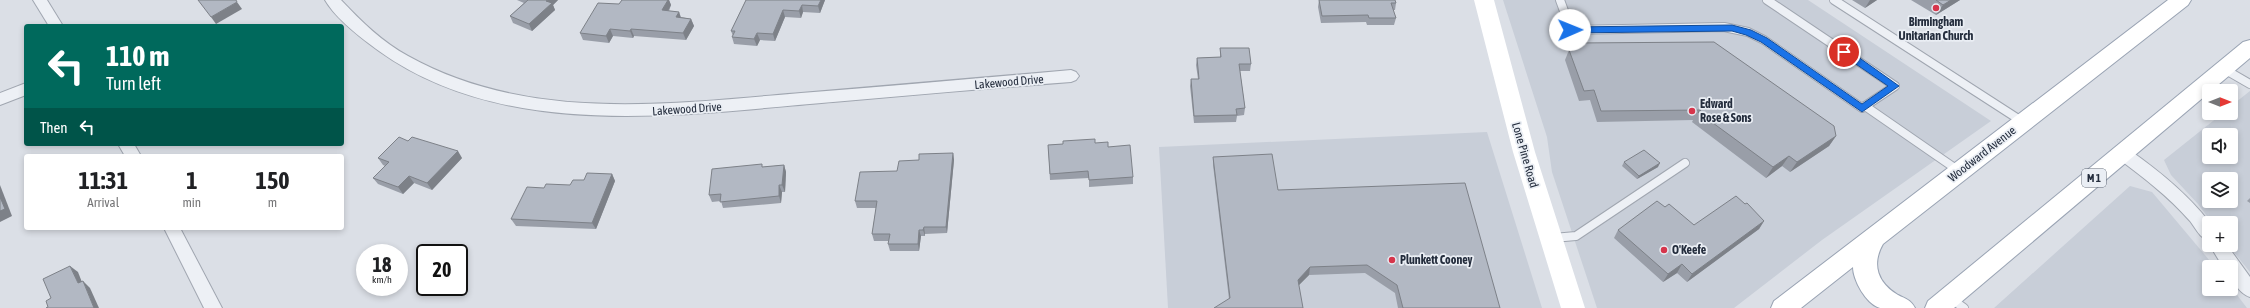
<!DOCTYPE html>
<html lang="en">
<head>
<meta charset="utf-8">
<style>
	:root { --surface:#fff; --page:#f6f6f6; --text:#202124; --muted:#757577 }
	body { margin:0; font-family:"Asap Condensed",sans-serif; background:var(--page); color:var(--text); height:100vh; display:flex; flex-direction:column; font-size:15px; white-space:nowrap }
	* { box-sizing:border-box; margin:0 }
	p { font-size:13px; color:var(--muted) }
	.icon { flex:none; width:22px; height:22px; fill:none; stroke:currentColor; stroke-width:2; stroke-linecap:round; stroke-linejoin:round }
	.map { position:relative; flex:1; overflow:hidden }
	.drawer { position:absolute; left:24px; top:154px; width:320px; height:76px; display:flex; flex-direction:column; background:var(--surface); border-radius:4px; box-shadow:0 2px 6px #0003 }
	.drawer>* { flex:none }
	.banner { position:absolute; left:24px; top:24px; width:320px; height:122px; border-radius:4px; box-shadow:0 2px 6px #0003; background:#00695c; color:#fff; overflow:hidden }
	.needle { width:26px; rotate:90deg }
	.fabs { position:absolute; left:2202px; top:84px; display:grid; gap:8px }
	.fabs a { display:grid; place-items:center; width:36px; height:36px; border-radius:4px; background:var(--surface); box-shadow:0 2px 6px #0003; font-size:20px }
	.speed { position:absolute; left:356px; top:244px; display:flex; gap:8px; font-size:20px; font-weight:700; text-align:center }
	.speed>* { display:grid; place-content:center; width:52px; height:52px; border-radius:50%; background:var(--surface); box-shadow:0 2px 6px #0003; line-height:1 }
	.speed small { font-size:10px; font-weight:400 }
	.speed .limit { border:2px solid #111; border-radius:6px; background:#fff; color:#111 }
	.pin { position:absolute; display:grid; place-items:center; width:34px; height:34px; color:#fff; margin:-17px; border:2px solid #fff; border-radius:50%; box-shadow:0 1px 4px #0007 }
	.me { position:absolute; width:44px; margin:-22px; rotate:89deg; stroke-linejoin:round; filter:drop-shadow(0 0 3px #0008) }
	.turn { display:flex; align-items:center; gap:14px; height:84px; padding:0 16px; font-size:18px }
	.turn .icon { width:52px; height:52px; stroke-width:2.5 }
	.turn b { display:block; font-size:28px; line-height:34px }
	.then { display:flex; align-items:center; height:38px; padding:0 16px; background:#0003; gap:8px; font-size:15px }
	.eta { display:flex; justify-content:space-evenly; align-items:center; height:68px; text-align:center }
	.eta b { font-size:24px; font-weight:700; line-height:28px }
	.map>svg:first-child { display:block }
</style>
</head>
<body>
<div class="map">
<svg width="2250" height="308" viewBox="0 0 2250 308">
	<rect width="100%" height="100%" fill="#dbdfe6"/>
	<g fill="#c8ced8" fill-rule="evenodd">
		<polygon points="1503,0 1808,0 1991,121 1822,240 1734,308 1597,308 1552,172 1547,137"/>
		<path d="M2250 91V272L2228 245H2231V223H2212L2198 204 2171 175 2164 160 2223 113H2231V106ZM2209 135H2231V157H2209ZM2209 179H2231V201H2209Z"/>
		<polygon points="1487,132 1542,308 1168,308 1159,147"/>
		<polygon points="2130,186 2152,192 2215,267 2209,267 2209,289 2231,289 2231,287 2247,308 1994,308"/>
	</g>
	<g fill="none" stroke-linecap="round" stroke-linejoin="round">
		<g stroke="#a0a6b0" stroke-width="10">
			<g id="lane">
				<polyline points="1560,0 1571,30 1724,27 1748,32 1764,40 1862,108 1895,86 1767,0"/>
				<polyline points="1834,0 2023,122"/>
				<polyline points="2224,69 2250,84"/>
				<polyline points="1865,106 1959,171"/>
				<polyline points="1553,238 1576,236 1685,163"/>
				<polyline points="1950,298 1964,308"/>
			</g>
		</g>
		<g stroke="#a0a6b0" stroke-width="2">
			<g id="street">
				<polygon points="33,0 47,0 63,26 49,26"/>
				<path d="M325 0H341C361 21 382 42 408 56 528 123 669 104 801 93 891 86 981 78 1071 70L1076 72 1079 76 1076 80 1071 82C992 88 912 95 833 102 686 114 507 143 379 51 361 38 336 19 325 0Z"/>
				<polygon points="26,83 26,95 0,105 0,93"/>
				<polygon points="118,144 134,144 141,156 125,156"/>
				<path d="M2122 147 2128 149C2158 170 2187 193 2210 223L2209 241C2200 238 2196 229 2190 221 2168 196 2143 177 2116 157L2114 153 2116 149Z"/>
				<polygon points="164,228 180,228 222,308 204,308"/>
				<path d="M2209 244 2227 245 2250 277V297C2238 293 2231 279 2231 267H2223Z"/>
			</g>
		</g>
		<g stroke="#99a3b3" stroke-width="2">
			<g id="primary">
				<path d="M2168 0H2191L2188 5 1883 244C1871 265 1878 283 1898 295 1906 299 1911 300 1915 308 1905 308 1890 308 1880 308 1866 304 1853 280 1853 267L1801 308H1771L1774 301Z"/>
				<polygon points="2250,40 2250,58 1954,308 1925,308 1928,301 2243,42"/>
			</g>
		</g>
		<use href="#lane" stroke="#edf0f5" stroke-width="8"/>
		<use href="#street" fill="#edf0f5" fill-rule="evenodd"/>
		<polygon fill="#fff" fill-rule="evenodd" points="1474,0 1494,0 1535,152 1585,308 1561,308 1513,152"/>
		<use href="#primary" fill="#fff" fill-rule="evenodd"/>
	</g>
	<g fill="#999ea8">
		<polygon points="517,0 558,0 553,5 555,10 532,31 513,23 510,16 524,3"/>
		<polygon points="622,0 669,0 671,5 669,11 679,12 681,17 691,19 694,26 686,40 634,36 633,38 613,36 609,43 583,40 580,33 619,4"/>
		<polygon points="746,0 825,0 820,13 803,12 801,18 785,17 775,41 760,40 757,46 734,44 732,37 733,36 731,31"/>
		<polygon points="1319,0 1396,3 1395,10 1393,10 1396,18 1394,25 1367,25 1366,22 1321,23 1318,7"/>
		<polygon points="1852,0 1877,0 1865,8"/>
		<polygon points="1911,0 1960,0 1936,15"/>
		<polygon points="1220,48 1251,64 1250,71 1240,71 1245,108 1244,115 1237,116 1236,122 1194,123 1190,86 1191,79 1198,79 1196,65 1197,58 1220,57"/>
		<polygon points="1569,50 1836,136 1829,146 1790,172 1782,166 1766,178 1692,122 1693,120 1597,122 1590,100 1579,101 1565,60"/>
		<polygon points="408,141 462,158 432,190 414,183 403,194 378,184 373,178 385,166 383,165 378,158"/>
		<polygon points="1095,143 1108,147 1133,177 1133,184 1089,187 1089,178 1050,180 1048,145"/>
		<polygon points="953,153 954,160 947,233 925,234 925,236 921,236 919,251 890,251 888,244 889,241 874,241 872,234 876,208 857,208 855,201 919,160"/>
		<polygon points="1213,157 1278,190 1500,308 1398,308 1395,293 1365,273 1309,275 1299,285 1229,299 1213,165"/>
		<polygon points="1624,162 1658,167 1637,179 1622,166"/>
		<polygon points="784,165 786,172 785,192 782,192 781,203 723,208 721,201 712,202 709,195 763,167"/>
		<polygon points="612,174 615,181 596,229 516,226 511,219 544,188 570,185 584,180"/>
		<polygon points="2250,198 2250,203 2247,201"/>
		<polygon points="1665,207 1694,225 1764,221 1759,229 1687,282 1677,273 1663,282 1614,238 1618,230"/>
	</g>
	<g fill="#7d8188">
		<polygon points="548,0 558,0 553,5 555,10 532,31 529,24"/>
		<polygon points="668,0 669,0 671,5 665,17 662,10"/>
		<polygon points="821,0 825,0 820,13 818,6"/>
		<polygon points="1870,0 1877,0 1865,8"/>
		<polygon points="1951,0 1960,0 1936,15 1943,5"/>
		<polygon points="237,2 242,9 216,24 211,17"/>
		<polygon points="802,5 803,12 801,18 799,11"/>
		<polygon points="783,10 785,17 775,41 773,34"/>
		<polygon points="679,12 681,19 676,17"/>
		<polygon points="691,19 694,26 686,40 683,33"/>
		<polygon points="610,29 613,36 609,43 606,36"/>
		<polygon points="631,29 634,36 633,38 630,31"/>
		<polygon points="757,33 760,40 757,46 754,39"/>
		<polygon points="1836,136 1829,146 1790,172 1797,162"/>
		<polygon points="458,151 462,158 432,190 427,183"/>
		<polygon points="953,153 954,160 947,233 946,227"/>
		<polygon points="1789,156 1782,166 1766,178 1773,167"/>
		<polygon points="1660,163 1658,167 1637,179 1639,176"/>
		<polygon points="784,165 786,172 785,192 782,185"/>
		<polygon points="612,174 615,181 596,229 592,223"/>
		<polygon points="409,176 414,183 403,194 398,187"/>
		<polygon points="0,185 12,216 0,222"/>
		<polygon points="779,185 782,192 781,203 779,196"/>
		<polygon points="1764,221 1759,229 1687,282 1692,274"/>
		<polygon points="924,227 925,234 925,236 923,230"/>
		<polygon points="919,230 921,236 919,251 918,244"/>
		<polygon points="1682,264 1677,273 1663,282 1668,274"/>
		<polygon points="70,266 78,272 85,290 78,283"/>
		<polygon points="1310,267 1309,275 1296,288 1298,280"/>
		<polygon points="83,281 90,288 99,308 94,308"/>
	</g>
	<g fill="#b2b8c3" stroke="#7d8188">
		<polygon points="198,0 236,0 237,2 211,17"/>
		<polygon points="528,0 548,0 546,1 552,3 529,24 510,16"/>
		<polygon points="622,0 668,0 662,10 679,12 676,17 691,19 683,33 631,29 630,31 610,29 606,36 580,33 598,3 619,4"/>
		<polygon points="746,0 821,0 818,6 802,5 799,11 783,10 773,34 757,33 754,39 732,37 735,31 731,31"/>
		<polygon points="1319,0 1395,0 1396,3 1391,3 1396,18 1369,18 1368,15 1322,16"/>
		<polygon points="1936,0 1951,0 1943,5"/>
		<polygon points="1714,42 1834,126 1836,136 1797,162 1789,156 1773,167 1698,112 1701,110 1601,111 1594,90 1584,91 1569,50 1574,43"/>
		<polygon points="1220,48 1249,48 1251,64 1239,64 1245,108 1236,109 1237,115 1194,116 1191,79 1199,79 1197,58 1221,57"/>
		<polygon points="399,137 408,141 412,137 458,151 427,183 409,176 398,187 373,178 389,162 378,158"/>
		<polygon points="1095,139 1095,143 1108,142 1108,147 1130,145 1133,177 1089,180 1088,171 1050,174 1048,145 1063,144 1063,141"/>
		<polygon points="1644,150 1660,163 1639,176 1624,162"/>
		<polygon points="953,153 946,227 924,227 923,230 919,230 918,244 888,244 890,234 872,234 877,201 855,201 860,172 897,171 899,161 919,160 919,154"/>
		<polygon points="1272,154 1278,190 1465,183 1500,308 1403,308 1397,285 1367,265 1310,267 1298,280 1303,308 1214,308 1230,298 1213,157"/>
		<polygon points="762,164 762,167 784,165 782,185 779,185 779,196 720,202 721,194 709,195 712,169"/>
		<polygon points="587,173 612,174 592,223 511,219 527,187 544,188 546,184 570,185 573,180 584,180"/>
		<polygon points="1736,196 1745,204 1747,203 1764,221 1692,274 1682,264 1668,274 1618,230 1657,201 1665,207 1669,204 1694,225"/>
		<polygon points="0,197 5,209 0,211"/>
		<polygon points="70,266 78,283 83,281 94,308 46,308 48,307 46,301 51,298 43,279"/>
	</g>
	<polygon fill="#1a73e8" stroke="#114b97" points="1732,25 1751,30 1767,38 1862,104 1888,86 1841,54 1841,49 1847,49 1899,86 1862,112 1761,42 1746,35 1732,31 1570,33 1566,30 1570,27"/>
	<g fill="#d6354b" stroke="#eaeef4" stroke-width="1.5">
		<circle cx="1936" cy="8" r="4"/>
		<circle cx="1692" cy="111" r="4"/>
		<circle cx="1664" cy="250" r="4"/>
		<circle cx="1392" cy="260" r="4"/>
	</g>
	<g text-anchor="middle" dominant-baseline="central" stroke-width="3.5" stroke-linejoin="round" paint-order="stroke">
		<rect fill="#eaeef4" stroke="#5f6774" stroke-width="1" x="2082" y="169" width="24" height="18" rx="3"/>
		<g font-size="11" font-weight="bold" fill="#242d3d">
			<text x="2094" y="178">M 1</text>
		</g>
		<g font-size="12" font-weight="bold" fill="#242d3d" stroke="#eaeef4" text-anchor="start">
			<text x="1936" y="22" text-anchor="middle">Birmingham<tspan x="1936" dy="14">Unitarian Church</tspan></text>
			<text x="1700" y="104">Edward<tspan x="1700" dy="14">Rose &amp; Sons</tspan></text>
			<text x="1672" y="250">O'Keefe</text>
			<text x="1400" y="260">Plunkett Cooney</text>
		</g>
		<g font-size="12" fill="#242d3d" stroke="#eaeef4">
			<text transform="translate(1009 82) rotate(-5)">Lakewood Drive</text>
			<text transform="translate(687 109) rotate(-4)">Lakewood Drive</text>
			<text transform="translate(1982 154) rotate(-38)">Woodward Avenue</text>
			<text transform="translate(1525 155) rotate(74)">Lone Pine Road</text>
		</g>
	</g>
</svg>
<div class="fabs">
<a><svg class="needle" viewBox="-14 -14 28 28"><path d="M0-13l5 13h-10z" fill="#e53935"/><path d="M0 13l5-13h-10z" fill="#757577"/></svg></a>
<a><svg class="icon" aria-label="sound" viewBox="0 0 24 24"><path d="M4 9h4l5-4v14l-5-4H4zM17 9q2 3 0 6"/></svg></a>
<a><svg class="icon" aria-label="layers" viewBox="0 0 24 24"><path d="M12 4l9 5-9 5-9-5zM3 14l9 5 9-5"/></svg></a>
<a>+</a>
<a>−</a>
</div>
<div class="speed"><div>18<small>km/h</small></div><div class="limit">20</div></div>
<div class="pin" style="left:1844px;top:52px;background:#d93025"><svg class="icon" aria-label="arrive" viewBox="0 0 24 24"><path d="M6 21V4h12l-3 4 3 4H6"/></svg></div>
<svg class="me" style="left:1570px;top:30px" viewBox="-20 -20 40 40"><circle r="19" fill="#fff"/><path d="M0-13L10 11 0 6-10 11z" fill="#1a73e8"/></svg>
<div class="banner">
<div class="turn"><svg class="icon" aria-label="left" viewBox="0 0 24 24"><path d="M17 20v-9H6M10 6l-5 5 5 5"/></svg><div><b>110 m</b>Turn left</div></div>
<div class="then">Then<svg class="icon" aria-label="left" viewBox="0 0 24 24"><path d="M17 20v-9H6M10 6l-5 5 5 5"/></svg></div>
</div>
<section class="drawer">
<div class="eta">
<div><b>11:31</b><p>Arrival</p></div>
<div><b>1</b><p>min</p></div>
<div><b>150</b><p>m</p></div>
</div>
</section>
</div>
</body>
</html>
